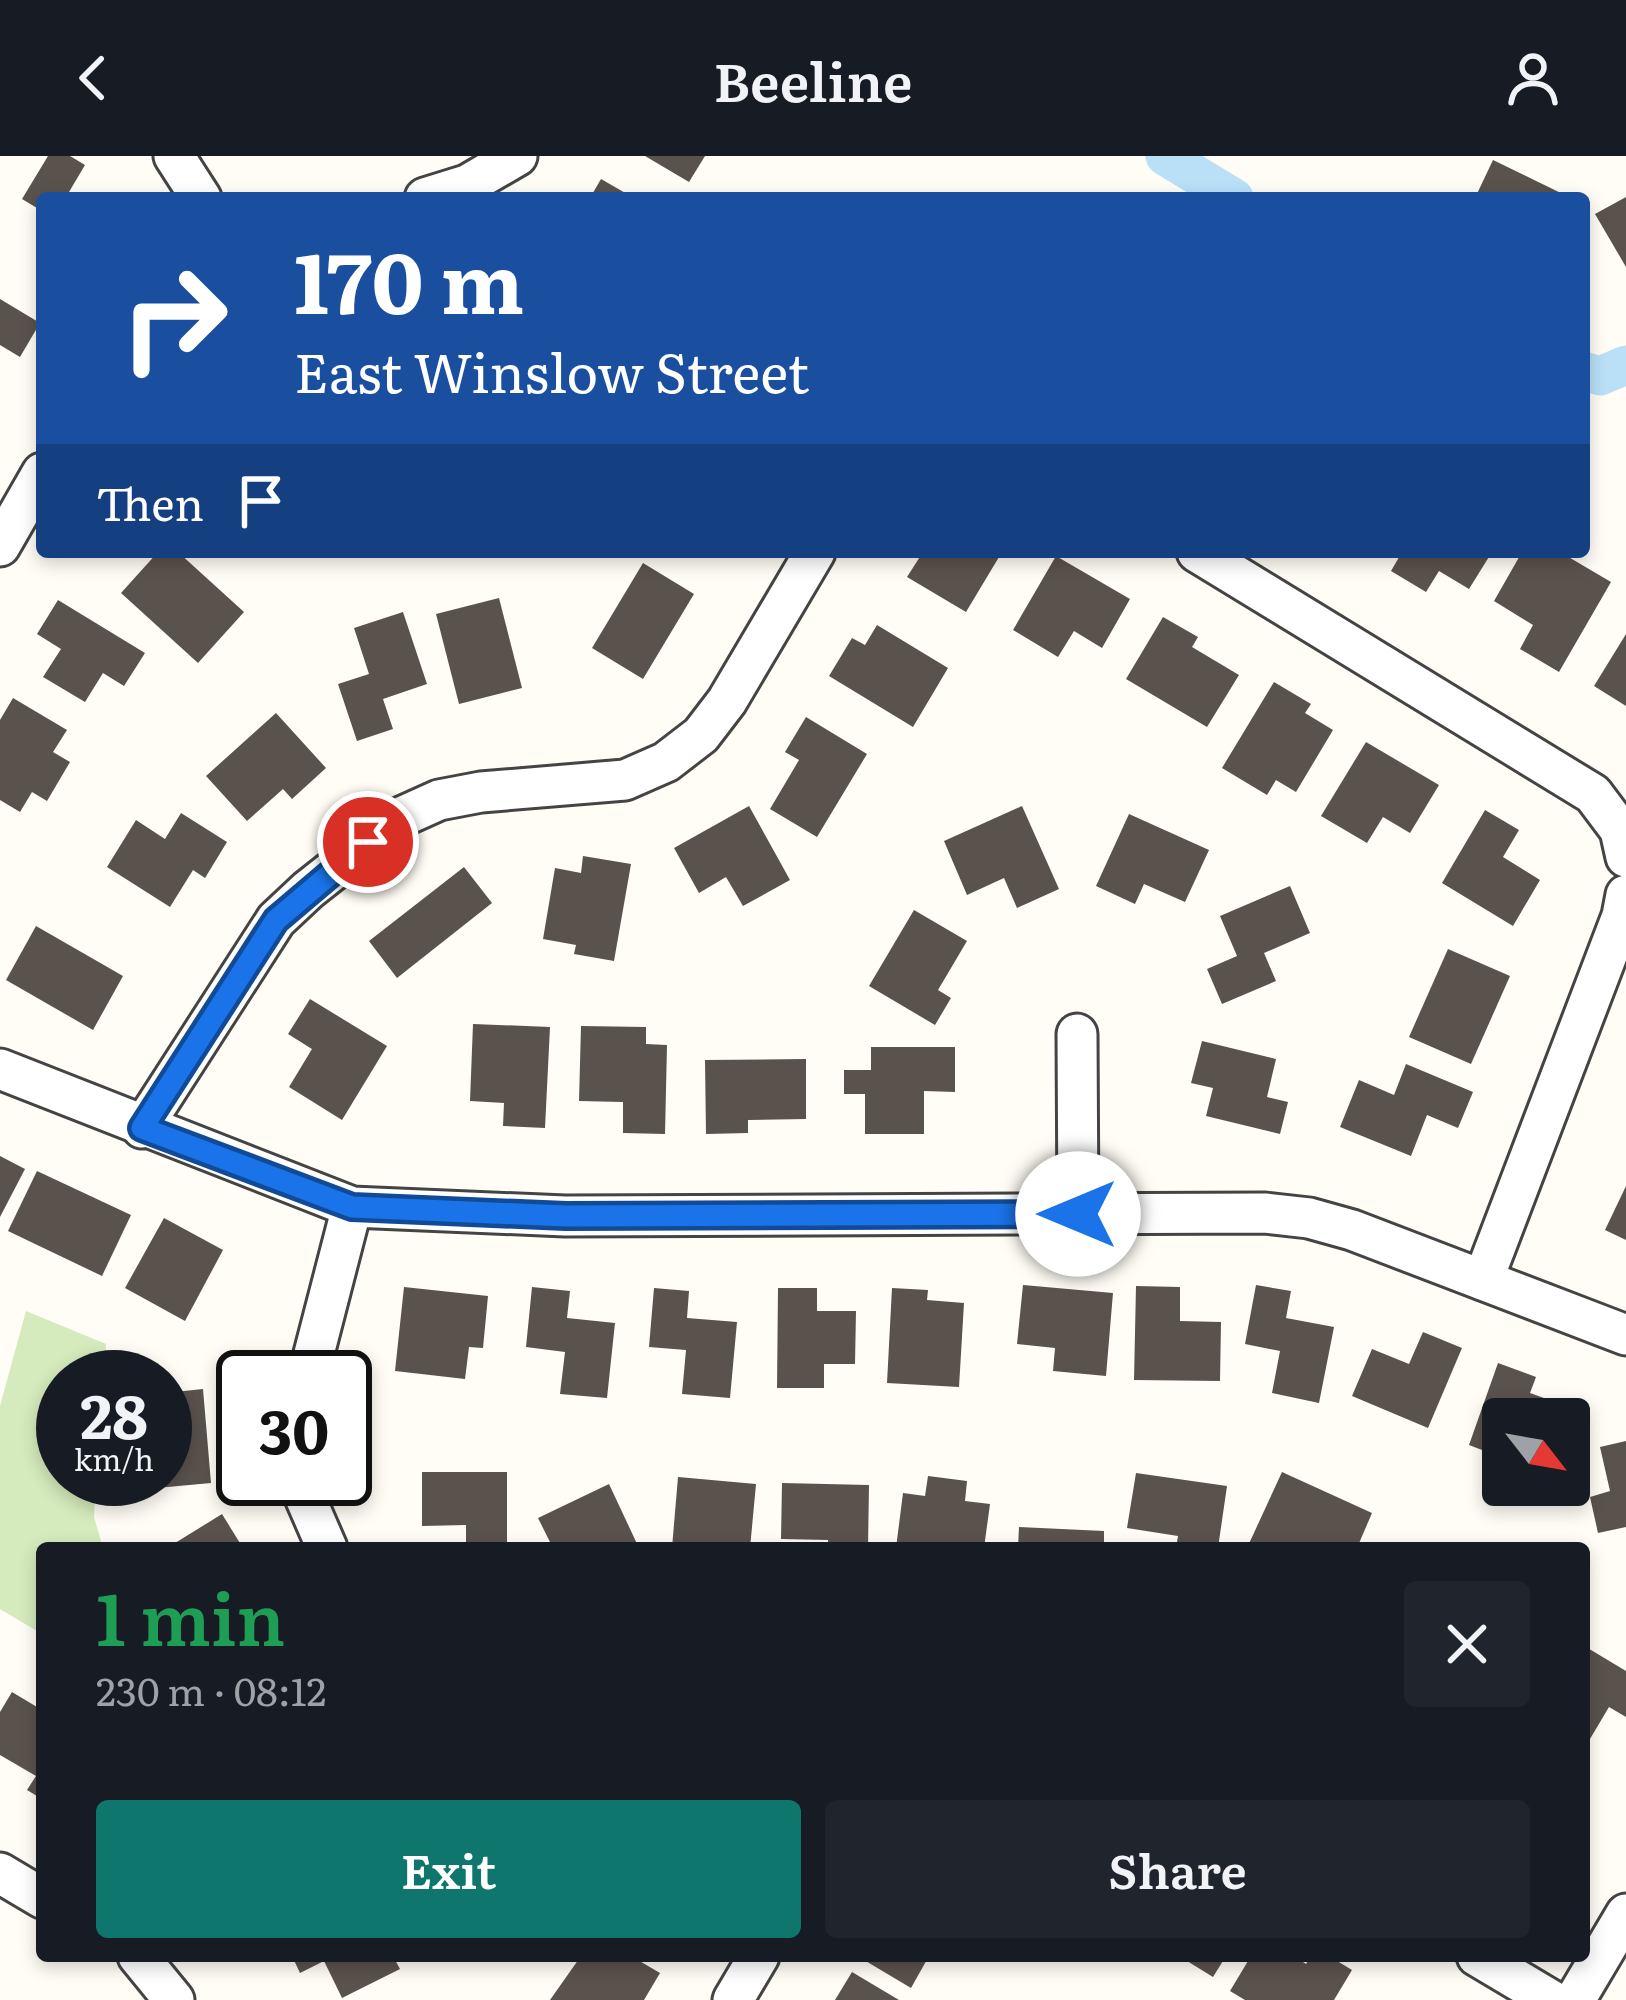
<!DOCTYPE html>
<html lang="en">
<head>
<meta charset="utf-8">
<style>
	:root { --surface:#171b24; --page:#20242c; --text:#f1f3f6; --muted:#9ea1a6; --accent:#0f766e }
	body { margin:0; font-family:Literata,serif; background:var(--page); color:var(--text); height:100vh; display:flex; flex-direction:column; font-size:45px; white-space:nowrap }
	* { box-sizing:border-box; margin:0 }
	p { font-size:39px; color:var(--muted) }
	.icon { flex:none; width:66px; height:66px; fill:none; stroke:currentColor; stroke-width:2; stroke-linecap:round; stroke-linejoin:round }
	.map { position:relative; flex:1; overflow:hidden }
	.sheet { position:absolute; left:36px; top:1386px; width:1554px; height:420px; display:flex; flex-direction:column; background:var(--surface); border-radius:12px; box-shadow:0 6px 18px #0003 }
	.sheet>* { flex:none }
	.top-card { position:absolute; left:36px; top:36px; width:1554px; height:366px; border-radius:12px; box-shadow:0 6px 18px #0003; background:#1a4fa0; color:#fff; overflow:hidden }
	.needle { width:78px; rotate:121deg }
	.buttons { position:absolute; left:1482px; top:1242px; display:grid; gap:24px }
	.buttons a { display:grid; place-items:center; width:108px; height:108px; border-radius:12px; background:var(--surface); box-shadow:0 6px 18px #0003; font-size:60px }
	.speed { position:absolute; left:36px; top:1194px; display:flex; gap:24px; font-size:60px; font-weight:700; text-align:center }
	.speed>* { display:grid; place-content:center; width:156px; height:156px; border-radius:50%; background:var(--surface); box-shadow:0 6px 18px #0003; line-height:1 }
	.speed small { font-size:30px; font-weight:400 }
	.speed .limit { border:6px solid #111; border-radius:18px; background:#fff; color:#111 }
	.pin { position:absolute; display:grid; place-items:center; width:102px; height:102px; color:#fff; margin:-51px; border:6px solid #fff; border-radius:50%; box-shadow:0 3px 12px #0007 }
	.me { position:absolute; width:132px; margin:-66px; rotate:270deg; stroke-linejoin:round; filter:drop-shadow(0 0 9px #0008) }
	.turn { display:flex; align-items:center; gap:42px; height:252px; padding:0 60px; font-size:54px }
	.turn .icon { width:156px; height:156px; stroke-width:2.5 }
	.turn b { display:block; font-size:84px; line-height:102px }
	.then { display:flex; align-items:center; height:114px; padding:0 60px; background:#0003; gap:24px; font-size:45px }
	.round { display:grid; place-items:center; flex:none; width:126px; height:126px; border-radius:12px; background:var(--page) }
	.headline { display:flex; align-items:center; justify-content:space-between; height:204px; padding:0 60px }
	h1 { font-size:72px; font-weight:600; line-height:90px; color:#1e9e55 }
	.primary-button { display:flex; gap:24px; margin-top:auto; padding:24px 60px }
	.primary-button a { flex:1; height:138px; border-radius:12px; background:var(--accent); color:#fff; font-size:48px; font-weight:600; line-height:138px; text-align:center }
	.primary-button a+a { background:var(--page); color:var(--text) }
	header { display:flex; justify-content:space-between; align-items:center; height:156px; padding:0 60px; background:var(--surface); font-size:54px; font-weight:600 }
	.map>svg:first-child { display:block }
</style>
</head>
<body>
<header><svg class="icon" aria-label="back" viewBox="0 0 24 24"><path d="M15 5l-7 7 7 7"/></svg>Beeline<svg class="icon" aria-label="person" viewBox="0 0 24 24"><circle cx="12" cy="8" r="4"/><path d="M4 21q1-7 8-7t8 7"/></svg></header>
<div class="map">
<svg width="1626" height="1844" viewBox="0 0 1626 1844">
	<rect width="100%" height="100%" fill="#fffdf5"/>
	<polygon fill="#d5ebbd" points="26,1155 106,1188 104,1221 63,1221 63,1323 96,1323 94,1361 103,1392 42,1392 42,1478 0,1453 0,1250"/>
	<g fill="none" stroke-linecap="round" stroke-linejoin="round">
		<g stroke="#b9e0f7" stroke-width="39">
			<polyline points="1165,0 1234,42"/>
			<polyline points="1584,215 1600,220 1626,209"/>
		</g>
	</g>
	<g fill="#5a524d">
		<polygon points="48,0 70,0 85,9 69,36 78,42 42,42 42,55 22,43"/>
		<polygon points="645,0 705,0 689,26"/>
		<polygon points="1493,4 1571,42 1475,42"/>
		<polygon points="601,23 634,42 590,42"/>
		<polygon points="1626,41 1626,111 1595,58"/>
		<polygon points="0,143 40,167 20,201 0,189"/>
		<polygon points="158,396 178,396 244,456 198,507 121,437"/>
		<polygon points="923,396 1002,396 966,456 907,421"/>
		<polygon points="1402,396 1492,396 1469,433 1439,415 1426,436 1391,415"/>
		<polygon points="1522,396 1560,396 1611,426 1559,516 1520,493 1533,469 1494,445"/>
		<polygon points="1056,400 1130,443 1102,492 1074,475 1058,501 1013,474"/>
		<polygon points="643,407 694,438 643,523 592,492"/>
		<polygon points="499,442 522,532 459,548 436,458"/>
		<polygon points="58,444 145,497 124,530 103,517 85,546 43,521 61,493 37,478"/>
		<polygon points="403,456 427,528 383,543 393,573 357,585 338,528 369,518 354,472"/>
		<polygon points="1163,461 1198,481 1192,491 1239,519 1207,571 1126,523"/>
		<polygon points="877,469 948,512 913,571 829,520 852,482 865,489"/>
		<polygon points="1626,478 1626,550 1594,530"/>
		<polygon points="1274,526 1311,548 1305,557 1333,574 1296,636 1276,624 1267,639 1222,612"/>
		<polygon points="13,542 67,574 53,596 70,606 47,645 32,636 20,656 0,644 0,564"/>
		<polygon points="276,557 326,612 292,643 283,633 247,665 206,620"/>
		<polygon points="806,561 867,598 817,681 770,653 799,604 785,596"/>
		<polygon points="1366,586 1439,629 1410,677 1383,661 1367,687 1321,660"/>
		<polygon points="749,650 790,724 743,750 726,721 699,737 674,692"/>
		<polygon points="1022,650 1059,733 1017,752 1004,722 967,739 944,685"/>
		<polygon points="1485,654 1519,674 1503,701 1540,724 1513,770 1442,727"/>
		<polygon points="181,657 227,686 205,722 193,714 170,751 107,711 136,664 165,683"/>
		<polygon points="1129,658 1209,694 1185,746 1144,728 1135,748 1096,730"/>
		<polygon points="583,700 631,708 614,805 574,798 576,789 543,783 555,712 581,717"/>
		<polygon points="464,711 492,747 397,822 369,785"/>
		<polygon points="1290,730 1310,777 1264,797 1276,825 1222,848 1207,813 1237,800 1220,760"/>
		<polygon points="914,754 967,785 938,834 951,842 935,869 869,830"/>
		<polygon points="36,770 123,820 93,874 6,824"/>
		<polygon points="1448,793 1510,820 1471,908 1409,881"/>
		<polygon points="310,843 387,890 342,964 289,931 312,893 288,878"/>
		<polygon points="473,868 550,871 545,972 503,970 504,947 470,945"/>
		<polygon points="581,870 646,871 646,888 667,889 665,978 623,977 623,946 579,945"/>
		<polygon points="1202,885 1276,903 1267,941 1288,946 1280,978 1206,960 1213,932 1191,927"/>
		<polygon points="871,891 955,891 955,936 924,935 924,978 865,978 865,938 844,938 844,914 871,914"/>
		<polygon points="806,903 806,963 748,964 748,977 706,978 705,904"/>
		<polygon points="1406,908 1473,936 1458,972 1427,959 1411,1000 1340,971 1359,924 1394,939"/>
		<polygon points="0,1000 25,1013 0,1061"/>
		<polygon points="37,1015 131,1059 102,1120 8,1075"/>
		<polygon points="1626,1030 1626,1084 1605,1074"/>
		<polygon points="164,1062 223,1094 185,1165 125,1132"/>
		<polygon points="1023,1129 1113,1137 1106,1220 1053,1215 1055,1192 1017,1188"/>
		<polygon points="1256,1129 1291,1135 1286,1162 1334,1171 1319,1247 1272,1237 1280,1195 1245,1188"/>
		<polygon points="1136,1130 1180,1131 1180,1165 1221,1166 1220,1225 1134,1224"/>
		<polygon points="404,1131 488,1140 483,1192 469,1191 465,1223 395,1215"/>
		<polygon points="532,1131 570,1135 567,1162 615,1167 607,1242 560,1238 565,1196 526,1191"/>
		<polygon points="654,1132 689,1135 687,1162 737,1166 730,1242 682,1238 686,1194 649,1191"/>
		<polygon points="778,1132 817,1132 817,1155 856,1155 855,1208 824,1208 824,1232 777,1232"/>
		<polygon points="892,1132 928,1134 927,1144 964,1147 959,1231 887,1227"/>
		<polygon points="1423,1176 1462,1192 1428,1272 1352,1240 1372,1193 1409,1208"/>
		<polygon points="1498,1207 1536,1221 1530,1237 1572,1252 1568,1263 1503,1263 1503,1302 1469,1289"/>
		<polygon points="203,1233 211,1327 146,1333 145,1323 165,1323 165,1237"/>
		<polygon points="1626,1285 1626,1371 1598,1377 1590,1341 1610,1335 1600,1291"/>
		<polygon points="422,1316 507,1316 507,1392 466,1392 466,1369 422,1370"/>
		<polygon points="1282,1316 1372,1357 1357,1392 1247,1392"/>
		<polygon points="1136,1317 1227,1330 1218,1392 1176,1392 1178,1380 1127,1372"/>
		<polygon points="928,1320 967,1325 965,1345 990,1348 984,1392 896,1392 903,1337 925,1340"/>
		<polygon points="678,1321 756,1328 750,1392 672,1392"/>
		<polygon points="782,1327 869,1329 868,1392 828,1392 828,1384 781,1383"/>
		<polygon points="609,1328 639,1392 579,1392 578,1389 553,1392 538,1362"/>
		<polygon points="222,1358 243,1392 167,1392"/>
		<polygon points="1019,1371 1104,1375 1104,1392 1018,1392"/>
		<polygon points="1586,1491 1626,1515 1626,1561 1609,1551 1584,1593"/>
		<polygon points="12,1536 42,1554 42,1643 27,1634 36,1620 0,1599 0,1556"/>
		<polygon points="292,1800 393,1800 400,1813 342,1842 324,1805 300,1817"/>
		<polygon points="581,1800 631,1800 660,1817 644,1844 550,1844"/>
		<polygon points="867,1800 929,1800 911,1832 864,1804"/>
		<polygon points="1179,1800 1226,1800 1213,1821"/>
		<polygon points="1251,1800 1294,1800 1306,1808 1311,1800 1329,1800 1352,1814 1334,1844 1245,1844 1230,1835"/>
		<polygon points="852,1816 899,1844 835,1844"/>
	</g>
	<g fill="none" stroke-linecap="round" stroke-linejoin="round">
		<g stroke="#444" stroke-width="45">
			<g id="street">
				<polyline points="174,0 201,42"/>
				<polyline points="425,42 467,29 517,0"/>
				<polyline points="0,390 42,317"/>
				<polyline points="1197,396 1593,638 1620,674 1626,701"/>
				<polyline points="1077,878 1078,1058"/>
				<polyline points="0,913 352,1051 565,1060 1265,1057 1309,1062 1352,1074 1626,1179"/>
				<polyline points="142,972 276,764 308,734 399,662 439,644 481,636 625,624 666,606 701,579 727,545 815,396"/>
				<polyline points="1483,1124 1622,760 1626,739"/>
				<polyline points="308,1221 352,1051"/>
				<polyline points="301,1323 304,1339 327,1392"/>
				<polyline points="0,1717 42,1742"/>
				<polyline points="138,1800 174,1844"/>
				<polyline points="1477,1800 1551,1844"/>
				<polyline points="733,1844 759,1800"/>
				<polyline points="1575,1844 1626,1758"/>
			</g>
		</g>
		<use href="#street" stroke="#fff" stroke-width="39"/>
	</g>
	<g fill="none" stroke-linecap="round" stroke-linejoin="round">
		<g stroke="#114b97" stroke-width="30">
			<polyline id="route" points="368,686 276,764 142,972 352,1051 566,1060 1078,1058"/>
		</g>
		<use href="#route" stroke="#1a73e8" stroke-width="21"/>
	</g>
</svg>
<div class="buttons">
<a><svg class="needle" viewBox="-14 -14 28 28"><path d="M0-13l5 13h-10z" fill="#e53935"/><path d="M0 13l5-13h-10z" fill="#9ea1a6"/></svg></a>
</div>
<div class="speed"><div>28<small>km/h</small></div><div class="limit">30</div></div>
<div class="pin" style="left:368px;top:686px;background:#d93025"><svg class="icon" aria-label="arrive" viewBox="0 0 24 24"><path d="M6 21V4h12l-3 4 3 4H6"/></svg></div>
<svg class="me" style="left:1078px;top:1058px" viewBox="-20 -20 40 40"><circle r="19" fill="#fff"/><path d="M0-13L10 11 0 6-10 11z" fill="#1a73e8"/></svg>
<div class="top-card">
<div class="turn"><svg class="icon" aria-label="right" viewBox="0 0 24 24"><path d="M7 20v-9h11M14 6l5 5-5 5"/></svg><div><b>170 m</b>East Winslow Street</div></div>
<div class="then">Then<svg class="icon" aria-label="arrive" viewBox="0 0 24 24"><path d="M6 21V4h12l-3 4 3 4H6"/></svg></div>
</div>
<section class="sheet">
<div class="headline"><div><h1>1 min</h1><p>230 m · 08:12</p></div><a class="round"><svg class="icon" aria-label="close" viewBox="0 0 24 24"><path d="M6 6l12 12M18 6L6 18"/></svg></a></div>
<div class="primary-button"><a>Exit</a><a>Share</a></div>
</section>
</div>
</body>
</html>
